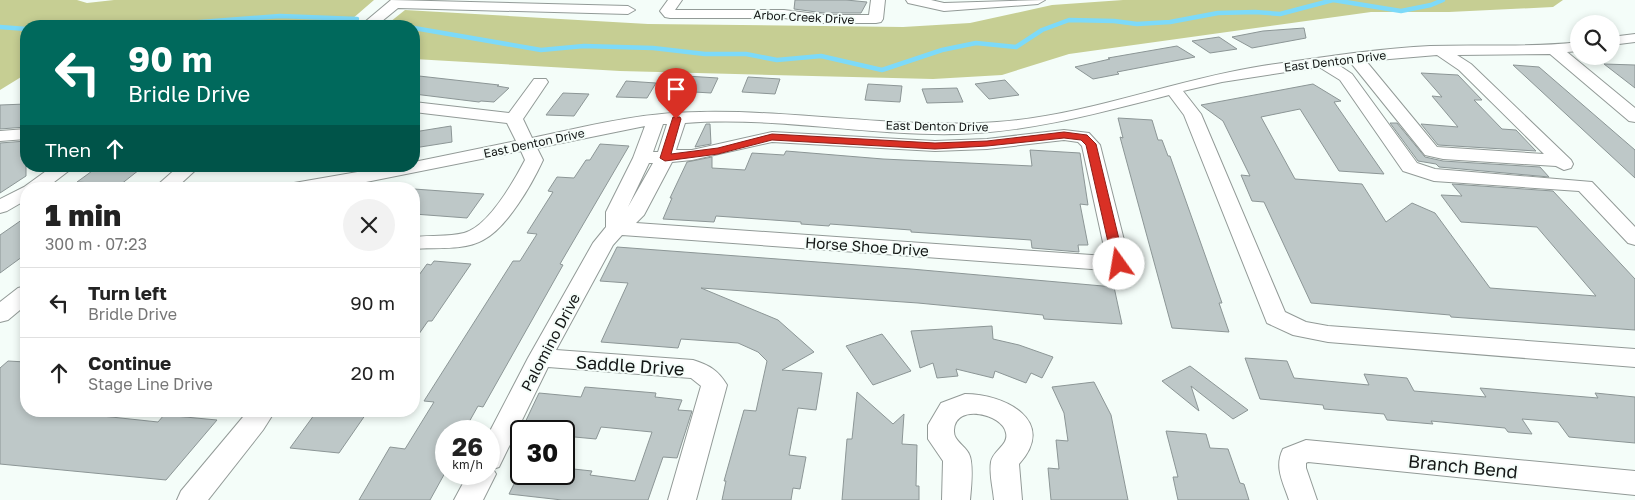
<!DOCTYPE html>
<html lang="en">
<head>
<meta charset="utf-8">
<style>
	:root { --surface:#fff; --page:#f2f2f2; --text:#222; --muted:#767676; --line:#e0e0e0 }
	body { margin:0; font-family:"Golos Text",sans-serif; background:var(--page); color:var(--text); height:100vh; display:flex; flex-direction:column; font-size:19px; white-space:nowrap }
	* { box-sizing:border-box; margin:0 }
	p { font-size:16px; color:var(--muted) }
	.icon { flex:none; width:28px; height:28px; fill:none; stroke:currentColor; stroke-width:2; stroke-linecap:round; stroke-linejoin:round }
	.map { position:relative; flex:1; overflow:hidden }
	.details { position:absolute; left:20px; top:182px; width:400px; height:235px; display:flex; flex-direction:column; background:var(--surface); border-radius:20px; box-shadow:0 2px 8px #0003 }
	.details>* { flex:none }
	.top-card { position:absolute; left:20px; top:20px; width:400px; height:152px; border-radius:20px; box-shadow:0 2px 8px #0003; background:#00695c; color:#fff; overflow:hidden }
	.controls { position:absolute; left:1570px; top:15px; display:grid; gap:10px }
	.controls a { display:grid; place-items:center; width:50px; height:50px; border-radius:50%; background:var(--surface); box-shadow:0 2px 8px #0003; font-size:25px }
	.speed { position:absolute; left:435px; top:420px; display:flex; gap:10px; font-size:25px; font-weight:700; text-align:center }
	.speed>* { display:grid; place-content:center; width:65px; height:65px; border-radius:50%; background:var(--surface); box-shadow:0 2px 8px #0003; line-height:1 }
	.speed small { font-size:12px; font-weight:400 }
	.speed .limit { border:2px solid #111; border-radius:8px; background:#fff; color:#111 }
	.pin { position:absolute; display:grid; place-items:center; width:42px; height:42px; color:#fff; margin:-51px -21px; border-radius:50% 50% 50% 0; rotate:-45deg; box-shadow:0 0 5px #0007 }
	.pin .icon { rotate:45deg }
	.me { position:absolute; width:55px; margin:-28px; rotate:347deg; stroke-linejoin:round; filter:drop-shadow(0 0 4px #0008) }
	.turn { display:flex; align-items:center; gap:18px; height:105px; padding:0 25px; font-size:22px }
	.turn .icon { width:65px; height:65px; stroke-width:2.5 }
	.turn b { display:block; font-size:35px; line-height:42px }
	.then { display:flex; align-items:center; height:48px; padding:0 25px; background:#0003; gap:10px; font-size:19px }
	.round { display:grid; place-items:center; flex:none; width:52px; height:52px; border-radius:26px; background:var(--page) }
	.headline { display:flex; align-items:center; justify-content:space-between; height:85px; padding:0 25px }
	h1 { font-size:30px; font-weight:800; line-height:38px }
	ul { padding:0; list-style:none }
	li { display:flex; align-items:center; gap:15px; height:70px; padding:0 25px; border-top:1px solid var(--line) }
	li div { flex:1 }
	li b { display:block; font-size:19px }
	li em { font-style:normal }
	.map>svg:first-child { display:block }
</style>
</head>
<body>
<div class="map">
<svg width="1635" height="500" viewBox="0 0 1635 500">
	<rect width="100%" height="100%" fill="#f4fdf9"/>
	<g fill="#c6ce93">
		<polygon points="0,0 77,0 87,3 114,0 374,0 344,26 26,26 26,74 0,90"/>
		<polygon points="1123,0 1563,0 1553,7 1449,12 1371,12 1069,54 1002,75 933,79 620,71 414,59 414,26 385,26 405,10 648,24 903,27 970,23 1052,5"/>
	</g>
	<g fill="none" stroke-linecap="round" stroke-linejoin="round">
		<g stroke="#7ddaf9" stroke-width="4.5">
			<polyline points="390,24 402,26"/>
			<polyline points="148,26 280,16 357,19"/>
			<polyline points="0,27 26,29"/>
			<polyline points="414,28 541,50 584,46 653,48 705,54 746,54 777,60 821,56 882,70 942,50 976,43 1016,47 1042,30 1069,20 1114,21 1137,24 1170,22 1218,13 1255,12 1280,14 1333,0 1401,11 1431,5 1443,0"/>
		</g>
	</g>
	<g fill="#bec8c8" stroke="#8c9696">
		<polygon points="795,0 846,0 867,2 861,13 824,13 794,9"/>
		<polygon points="1304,28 1306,38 1252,48 1232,37 1263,31"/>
		<polygon points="1219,37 1237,49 1210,53 1192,41"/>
		<polygon points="1177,46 1195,57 1117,72 1119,74 1093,79 1075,67 1110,59 1108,58"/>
		<polygon points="1604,64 1635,65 1635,88"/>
		<polygon points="1513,65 1539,67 1635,150 1635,178"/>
		<polygon points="1421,73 1458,75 1482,100 1474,100 1502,129 1516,130 1536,151 1438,145 1421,124 1458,127 1432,96 1442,97"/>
		<polygon points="419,76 499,85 497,86 509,88 494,102 481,101 479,102 414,94 414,80"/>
		<polygon points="686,76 718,78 711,93 678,91"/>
		<polygon points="748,77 780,79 775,94 742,92"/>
		<polygon points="1005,80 1019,95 989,99 975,84"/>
		<polygon points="626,81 656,83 647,98 616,97"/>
		<polygon points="868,84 902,86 900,102 865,100"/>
		<polygon points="1313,84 1341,101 1334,102 1384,174 1339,171 1300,109 1261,117 1295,179 1362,184 1386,222 1412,203 1435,213 1490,288 1596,296 1537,227 1461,222 1441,195 1462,196 1452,184 1553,191 1635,279 1635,330 1451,317 1450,315 1311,303 1264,202 1252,201 1241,175 1250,176 1223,121 1201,105"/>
		<polygon points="957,88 963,102 927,103 922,89"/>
		<polygon points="563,93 589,94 574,116 546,115"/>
		<polygon points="26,104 26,127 0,129 0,105"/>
		<polygon points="1118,118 1152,120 1158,140 1162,140 1168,156 1170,156 1222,303 1219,303 1229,332 1172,328 1120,137 1123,138"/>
		<polygon points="1390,123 1397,123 1425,157 1443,161 1540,167 1549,177 1439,167 1436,164 1418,161"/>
		<polygon points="706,124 710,124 711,144 695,147"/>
		<polygon points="451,126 452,142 414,148 414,132"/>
		<polygon points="26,141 26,176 0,193 0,143"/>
		<polygon points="600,144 629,146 560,264 563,265 483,407 478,406 464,431 446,431 446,471 430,500 359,500 390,447 405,449 434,402 424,401 513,261 520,261 537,234 527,233 553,192 548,191 557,177 574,178 586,160 590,160"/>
		<polygon points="1030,150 1080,153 1088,205 1080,204 1088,245 1078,245 1079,252 1032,248 1031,240 911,232 911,230 830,224 829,226 801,224 801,222 716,216 714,222 663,219 672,198 670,198 687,162 712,157 712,168 745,170 752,153 784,155 786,151 883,159 1032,166"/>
		<polygon points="99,166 144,166 120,185 77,182"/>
		<polygon points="414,189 484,194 467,218 414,214"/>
		<polygon points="26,217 26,254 0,273 0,235"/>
		<polygon points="617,247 911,269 1114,287 1122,324 1044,319 1043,315 918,303 701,288 778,320 814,352 782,370 822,373 816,410 798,408 789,455 806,457 800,489 793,488 791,500 722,500 726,481 724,481 744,410 756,411 767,361 758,352 738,343 681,339 678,348 601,342 628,283 600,281"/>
		<polygon points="434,261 471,264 432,321 428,321 414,341 414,282 427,264 431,265"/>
		<polygon points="992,326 993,339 1019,345 1053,357 1042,378 1031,373 1026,383 995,371 993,378 956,369 958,376 937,378 933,363 920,368 911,331"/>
		<polygon points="882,334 911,371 873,385 846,346"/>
		<polygon points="1245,358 1287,361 1294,378 1369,385 1364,374 1407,378 1414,391 1486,397 1480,388 1598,398 1595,393 1635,397 1635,443 1569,437 1558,422 1522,419 1532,434 1508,432 1505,428 1431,421 1433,424 1387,420 1384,414 1324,409 1323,405 1260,399"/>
		<polygon points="8,361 26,362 26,411 55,411 158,422 164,415 217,420 166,480 0,464 0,368"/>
		<polygon points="1190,366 1248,410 1233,419 1191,386 1199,411 1162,381"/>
		<polygon points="1094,382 1111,415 1128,500 1051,500 1048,468 1059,469 1056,440 1068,441 1064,413 1052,387"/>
		<polygon points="585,387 656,393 655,397 682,400 678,410 692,411 677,458 663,457 648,500 562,500 509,494 519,474 564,474 564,468 592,471 590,475 635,481 652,432 601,427 596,439 564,436 564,431 521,431 539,393 581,397"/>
		<polygon points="857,392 893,424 904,414 902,444 917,445 916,486 919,486 919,500 842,500 847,439 852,439"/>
		<polygon points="317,411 368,411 339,453 290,448"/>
		<polygon points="1166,431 1206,434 1210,448 1228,449 1240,483 1244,484 1249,500 1178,500 1173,477 1178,477"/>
	</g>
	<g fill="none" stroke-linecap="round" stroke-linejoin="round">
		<g stroke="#929a97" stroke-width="2">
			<g id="minor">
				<polygon points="391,0 628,6 635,10 628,14 398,8 376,26 360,26"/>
				<polygon points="668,0 682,0 675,10 784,10 824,15 869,15 871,0 885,0 883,19 881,22 876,23 824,23 784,18 670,18 665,17 660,11"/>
				<polygon points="906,0 931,0 944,3 1045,0 1038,4 944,11 908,3"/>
				<polygon points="1635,34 1635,42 1611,45 1611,37"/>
				<path d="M1579 42V51L1567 52 1635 108V122L1629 121 1550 54 1457 55 1471 64 1571 160 1573 164 1571 168 1564 170 1556 166 1443 159 1425 155 1351 63 1337 64 1352 74 1417 163 1435 169 1592 182 1635 227V245L1628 243 1579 191 1434 181 1403 171 1340 80 1319 67 1222 82 1183 91 1201 114 1285 312 1306 322 1328 326 1635 349V367L1328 342 1293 335 1267 323 1184 115 1169 95C1099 113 1030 132 957 134 866 136 775 116 685 123L676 150H692L772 132 935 141 987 139 1064 130 1089 133 1100 145 1130 264 1127 269 1119 271 622 235 613 245 556 350 693 360C709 365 718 370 727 385L696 500H668L701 386 691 378 548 367 499 467 493 469 496 474 483 500H454L468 474H489V433L528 358 593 243 606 227V212L633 158 645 126 537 148 543 160C532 184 507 228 483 240 463 251 436 247 414 249V237C430 235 448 237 464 233 488 227 514 181 525 160L521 151 331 189H284L287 185 294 183 392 166H414V162L516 141 507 123 414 112V102L509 113 534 79H546L548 82 523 119 532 138C587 126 643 112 700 112 799 110 898 129 997 122 1085 116 1173 80 1262 66 1318 58 1374 49 1430 46 1480 44 1529 48 1579 42ZM1437 55 1459 70 1544 154 1437 147 1366 61ZM663 124H667L658 152H653ZM1064 140 1078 142 1082 146 1106 256 636 223 644 215 672 162 692 160 772 142 935 151 987 149ZM649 163H653L628 207Z"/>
				<polygon points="26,129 26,139 0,141 0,131"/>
				<polygon points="53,166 75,166 45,189 26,189 26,200 7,211 0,213 0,199 24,187"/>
				<polygon points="179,166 200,166 175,189 153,189"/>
				<polygon points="26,286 26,305 8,320 0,322 0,302 18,288"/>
				<path d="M965 394C1005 394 1058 421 1019 464L1022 500H994C993 488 989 474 991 462 993 450 1009 445 1006 433 1003 414 955 403 954 430 953 441 965 445 969 454 974 464 971 489 970 500H942L943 461 928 439V425L941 403Z"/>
				<polygon points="248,411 275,411 263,430 208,500 177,500 181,491"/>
				<path d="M1306 440 1635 471V495L1308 462 1306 463V468L1317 500H1289C1283 482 1274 467 1283 449Z"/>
			</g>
		</g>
		<use href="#minor" fill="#fff" fill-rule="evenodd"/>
	</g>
	<polygon fill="#d93025" stroke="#8d1f18" points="673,117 680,117 681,119 671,154 718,148 772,134 935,143 987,141 1064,132 1087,135 1096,144 1125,264 1119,267 1113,264 1086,145 1081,140 1064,138 987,146 935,149 772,140 718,154 665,161 660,158"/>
	<g text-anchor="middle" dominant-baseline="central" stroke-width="4" stroke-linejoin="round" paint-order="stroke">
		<g font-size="12" fill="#141716" stroke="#f4fdf9">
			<text transform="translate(804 17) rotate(3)">Arbor Creek Drive</text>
			<text transform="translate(1335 61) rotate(-7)">East Denton Drive</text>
			<text transform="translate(937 126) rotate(1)">East Denton Drive</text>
			<text transform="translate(534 143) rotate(-12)">East Denton Drive</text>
		</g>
		<g font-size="15" fill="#141716" stroke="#f4fdf9">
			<text transform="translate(867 246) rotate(4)">Horse Shoe Drive</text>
			<text transform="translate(550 342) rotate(-62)">Palomino Drive</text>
		</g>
		<g font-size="18" fill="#141716" stroke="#f4fdf9">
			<text transform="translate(630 365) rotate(4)">Saddle Drive</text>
			<text transform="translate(1463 466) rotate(6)">Branch Bend</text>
		</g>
	</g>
</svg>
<div class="controls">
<a><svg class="icon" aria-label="search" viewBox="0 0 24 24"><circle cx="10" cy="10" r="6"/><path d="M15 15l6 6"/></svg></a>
</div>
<div class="speed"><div>26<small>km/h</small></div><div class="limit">30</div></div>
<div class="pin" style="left:676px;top:119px;background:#d93025"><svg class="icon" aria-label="arrive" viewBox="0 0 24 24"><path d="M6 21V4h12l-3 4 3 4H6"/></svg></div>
<svg class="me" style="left:1119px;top:264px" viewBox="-20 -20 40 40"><circle r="19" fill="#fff"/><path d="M0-13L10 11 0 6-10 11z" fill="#d93025"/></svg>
<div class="top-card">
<div class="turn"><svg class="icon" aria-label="left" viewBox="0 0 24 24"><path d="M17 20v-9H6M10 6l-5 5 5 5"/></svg><div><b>90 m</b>Bridle Drive</div></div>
<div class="then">Then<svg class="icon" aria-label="ahead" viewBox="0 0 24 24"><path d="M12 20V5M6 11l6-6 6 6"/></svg></div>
</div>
<section class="details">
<div class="headline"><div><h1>1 min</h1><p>300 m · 07:23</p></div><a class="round"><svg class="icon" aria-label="close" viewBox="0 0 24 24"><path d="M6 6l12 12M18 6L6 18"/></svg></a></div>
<ul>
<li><svg class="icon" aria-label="left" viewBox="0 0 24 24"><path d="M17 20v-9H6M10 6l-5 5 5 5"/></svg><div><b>Turn left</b><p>Bridle Drive</p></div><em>90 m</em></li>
<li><svg class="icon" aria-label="ahead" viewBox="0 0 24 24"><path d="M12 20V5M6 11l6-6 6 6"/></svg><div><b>Continue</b><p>Stage Line Drive</p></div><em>20 m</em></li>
</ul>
</section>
</div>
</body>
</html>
